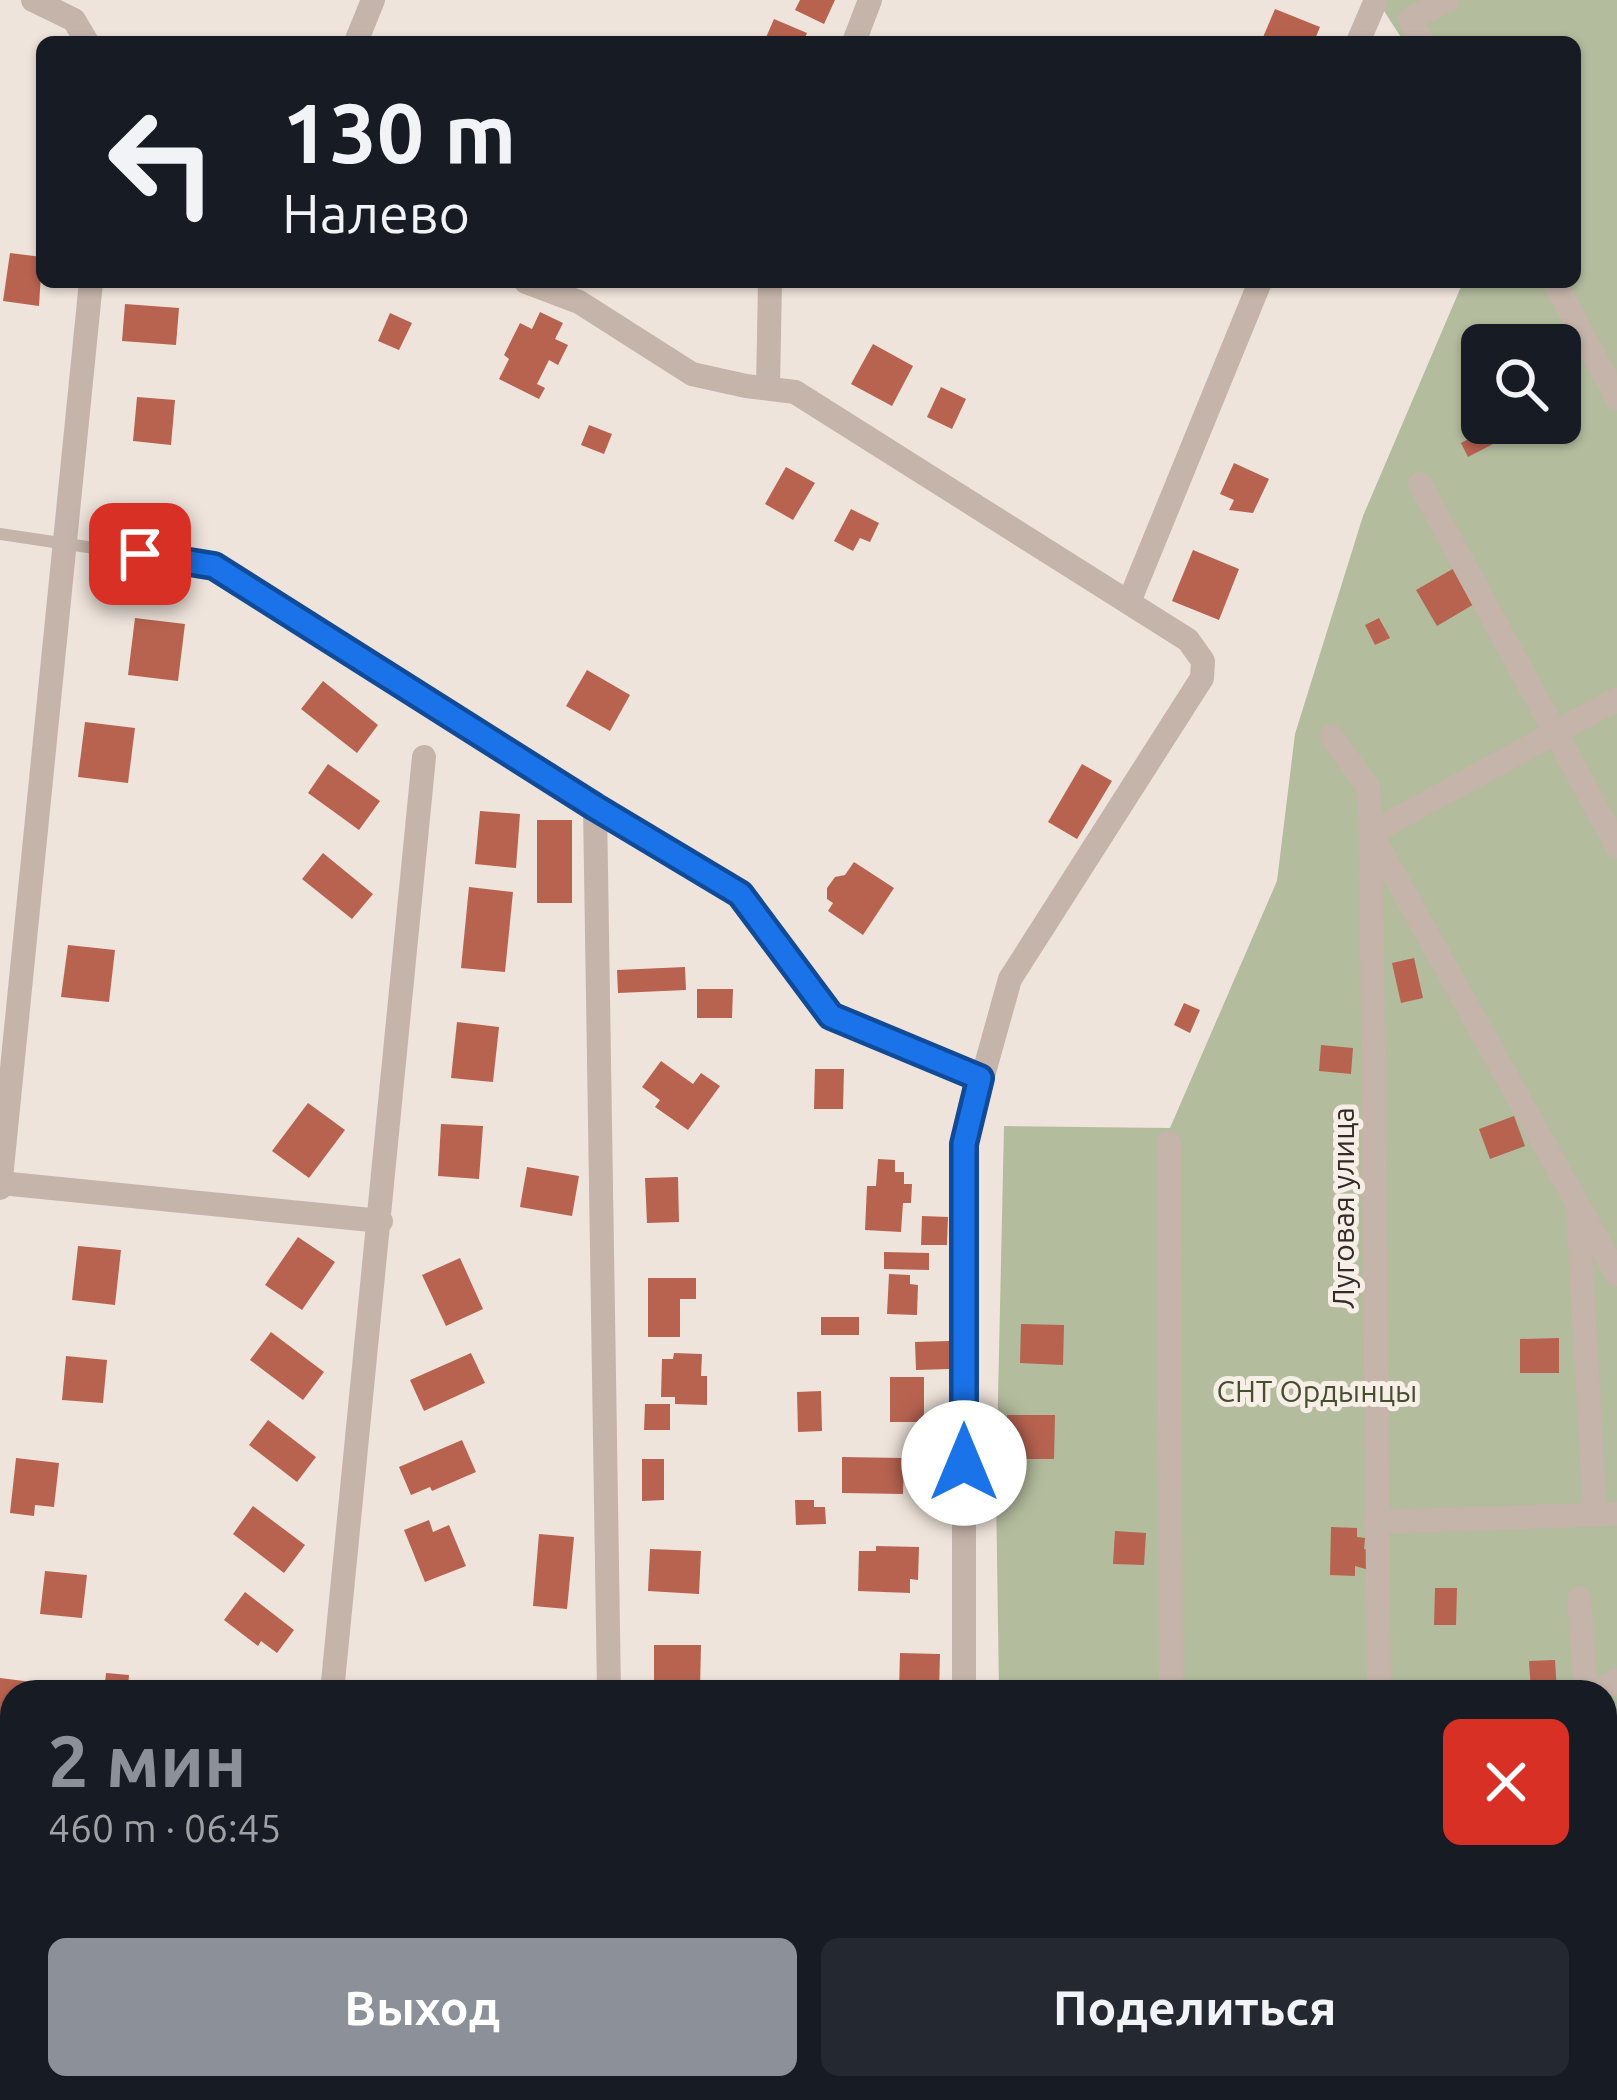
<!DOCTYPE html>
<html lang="ru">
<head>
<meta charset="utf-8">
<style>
	:root { --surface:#171b24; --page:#242831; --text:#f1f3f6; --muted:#9ea1a6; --accent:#8c9099 }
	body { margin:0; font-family:Ubuntu,sans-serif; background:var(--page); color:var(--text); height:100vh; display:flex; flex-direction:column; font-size:45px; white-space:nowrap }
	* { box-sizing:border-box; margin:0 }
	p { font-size:39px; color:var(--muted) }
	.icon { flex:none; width:66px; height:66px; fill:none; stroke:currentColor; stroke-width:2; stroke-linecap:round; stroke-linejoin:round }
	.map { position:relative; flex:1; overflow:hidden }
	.sheet { position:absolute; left:0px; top:1680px; width:1617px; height:420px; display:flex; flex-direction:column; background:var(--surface); border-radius:36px 36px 0 0; box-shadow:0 3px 9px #0004 }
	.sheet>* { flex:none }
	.banner { position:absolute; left:36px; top:36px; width:1545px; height:252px; border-radius:18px; box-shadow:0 3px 9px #0004; background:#171b24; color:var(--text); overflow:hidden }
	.controls { position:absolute; left:1461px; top:324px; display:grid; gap:24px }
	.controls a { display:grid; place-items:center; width:120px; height:120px; border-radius:18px; background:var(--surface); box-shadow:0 3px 9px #0004; font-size:60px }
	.pin { position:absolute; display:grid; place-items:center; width:102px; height:102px; color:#fff; margin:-51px; border-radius:24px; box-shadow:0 6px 18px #0006 }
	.me { position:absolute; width:132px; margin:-66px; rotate:0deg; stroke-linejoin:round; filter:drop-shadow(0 0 9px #0008) }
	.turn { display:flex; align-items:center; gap:42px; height:252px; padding:0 48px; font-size:54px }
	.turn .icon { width:156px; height:156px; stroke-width:2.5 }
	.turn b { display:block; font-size:84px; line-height:102px }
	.round { display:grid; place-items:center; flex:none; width:126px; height:126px; border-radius:18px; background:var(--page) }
	.headline { display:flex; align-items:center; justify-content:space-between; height:204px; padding:0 48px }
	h1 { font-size:72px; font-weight:700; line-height:90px; color:var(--accent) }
	.cta { display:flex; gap:24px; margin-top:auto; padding:24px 48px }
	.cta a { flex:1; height:138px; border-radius:18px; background:var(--accent); color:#fff; font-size:48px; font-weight:700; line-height:138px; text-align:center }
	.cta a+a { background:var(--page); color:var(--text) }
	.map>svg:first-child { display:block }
</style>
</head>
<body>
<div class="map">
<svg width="1617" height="2100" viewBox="0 0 1617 2100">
	<rect width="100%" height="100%" fill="#efe4db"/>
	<g fill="#b3bc9d" fill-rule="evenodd">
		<path d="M1377 0H1617V1850L1605 1859V1692H999L996 1489 1004 1126 1170 1128 1277 881 1295 734 1363 516 1463 282H1575V42H1404ZM1482 345H1560V423H1482Z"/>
		<polygon points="0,1918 12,1925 12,2088 217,2088 211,2100 0,2100"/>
		<polygon points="1020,2088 1213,2088 1184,2100 1023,2100"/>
	</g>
	<g fill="#b86350">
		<polygon points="800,0 835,0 824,24 795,10"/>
		<polygon points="1275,9 1320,27 1315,39 1323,42 1261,42"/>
		<polygon points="774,19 807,33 803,42 764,42"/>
		<polygon points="10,253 42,257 39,306 3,301"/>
		<polygon points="125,304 179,308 176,345 122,341"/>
		<polygon points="540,312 563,323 555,339 568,345 558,365 549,360 537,384 545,388 539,399 499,379 509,359 504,355 520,323 532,329"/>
		<polygon points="390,313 412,323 399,350 378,341"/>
		<polygon points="873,344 913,366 892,406 851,384"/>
		<polygon points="941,387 966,399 952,429 927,417"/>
		<polygon points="137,397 175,400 171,445 133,441"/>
		<polygon points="589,425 612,434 604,454 581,445"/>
		<polygon points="1486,430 1493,444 1468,457 1461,443"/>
		<polygon points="1234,463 1269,479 1253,513 1229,510 1234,500 1220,494"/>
		<polygon points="786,467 815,483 793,520 765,504"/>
		<polygon points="851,509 879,523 870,542 860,538 853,551 834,541"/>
		<polygon points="1193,550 1239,569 1219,620 1172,601"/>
		<polygon points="1456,567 1476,603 1437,626 1416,590"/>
		<polygon points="135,618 185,624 178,681 128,675"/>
		<polygon points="1379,618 1390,638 1375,645 1365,625"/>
		<polygon points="587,670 630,695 610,731 566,706"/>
		<polygon points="323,681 378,725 357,753 301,709"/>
		<polygon points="85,722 135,728 128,783 78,777"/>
		<polygon points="328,764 380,801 359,830 308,793"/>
		<polygon points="1082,764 1112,781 1077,839 1048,822"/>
		<polygon points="480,811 520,814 516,868 475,864"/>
		<rect x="537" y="820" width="35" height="83"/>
		<polygon points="323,853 373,894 352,919 302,879"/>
		<polygon points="854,862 894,888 863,935 828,911 833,903 827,899 827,888 835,877 845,875"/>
		<polygon points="469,887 513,892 505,972 461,968"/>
		<polygon points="68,945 115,950 109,1002 61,997"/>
		<polygon points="1414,958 1423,998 1401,1003 1392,963"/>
		<polygon points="685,967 686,990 618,993 617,970"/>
		<polygon points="697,989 733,989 732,1018 697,1018"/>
		<polygon points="1184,1003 1200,1010 1190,1033 1174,1025"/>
		<polygon points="457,1022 499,1027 493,1082 451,1078"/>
		<polygon points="1321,1045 1353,1048 1351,1074 1319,1071"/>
		<polygon points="661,1061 693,1084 701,1073 720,1086 688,1130 655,1107 660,1100 642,1087"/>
		<polygon points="815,1069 844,1069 843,1109 814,1109"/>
		<polygon points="308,1103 345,1130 309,1178 272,1151"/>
		<polygon points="1514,1116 1525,1146 1490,1159 1479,1129"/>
		<polygon points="441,1124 483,1126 479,1179 438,1176"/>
		<polygon points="878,1159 895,1160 895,1172 904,1172 904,1184 912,1184 911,1203 903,1203 901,1232 865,1230 867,1186 876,1186"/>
		<polygon points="527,1167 579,1176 572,1216 520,1207"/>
		<polygon points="678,1177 679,1222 647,1223 645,1178"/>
		<polygon points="922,1216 948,1217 947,1245 921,1245"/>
		<polygon points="298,1237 335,1262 302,1310 265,1285"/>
		<polygon points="78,1246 121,1250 115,1305 72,1300"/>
		<polygon points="884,1252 929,1253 929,1270 884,1269"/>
		<polygon points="460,1258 483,1309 446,1326 422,1275"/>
		<polygon points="889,1274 910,1275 910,1284 918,1285 917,1315 887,1314"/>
		<polygon points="648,1278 696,1278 696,1299 680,1299 680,1337 648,1337"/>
		<rect x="821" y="1317" width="38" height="18"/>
		<polygon points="1021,1324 1064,1325 1063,1365 1020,1363"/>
		<polygon points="271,1332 324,1372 303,1400 250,1360"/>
		<polygon points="1559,1338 1559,1373 1520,1373 1520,1339"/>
		<polygon points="949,1341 949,1369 916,1370 915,1342"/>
		<polygon points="471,1353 485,1383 424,1411 410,1380"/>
		<polygon points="674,1353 702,1354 701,1376 707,1376 707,1405 675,1404 675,1397 661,1397 662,1359 673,1359"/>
		<polygon points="66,1356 107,1360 103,1403 62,1400"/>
		<rect x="890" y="1377" width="34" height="45"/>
		<polygon points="821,1391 822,1431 798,1432 797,1392"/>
		<polygon points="645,1404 670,1404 670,1430 644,1430"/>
		<polygon points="1007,1415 1055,1415 1054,1459 1006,1459"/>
		<polygon points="268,1420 316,1457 297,1482 249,1445"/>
		<polygon points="462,1440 476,1472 432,1491 430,1487 411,1495 399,1467"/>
		<polygon points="842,1457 904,1458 903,1494 842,1493"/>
		<polygon points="16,1458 59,1463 54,1507 35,1505 34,1516 10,1513"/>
		<polygon points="642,1459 664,1459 664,1500 642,1501"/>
		<polygon points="795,1500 814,1500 814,1507 825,1507 826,1524 796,1525"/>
		<polygon points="253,1506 305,1545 284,1573 233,1534"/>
		<polygon points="429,1520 433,1532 449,1525 466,1566 425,1582 404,1530"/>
		<polygon points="1331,1527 1357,1528 1357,1537 1365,1538 1364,1549 1370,1550 1369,1570 1355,1566 1355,1576 1330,1575"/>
		<polygon points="1115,1531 1146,1533 1144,1565 1113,1564"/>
		<polygon points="539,1534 574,1537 567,1609 533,1606"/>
		<polygon points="876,1546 919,1547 918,1580 910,1579 910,1593 858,1591 859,1551 876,1551"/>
		<polygon points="650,1549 701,1551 699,1594 648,1591"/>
		<polygon points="45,1571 87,1575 82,1618 40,1614"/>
		<polygon points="1435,1588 1457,1588 1456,1625 1434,1625"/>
		<polygon points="245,1592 294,1630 277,1653 261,1641 258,1646 224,1620"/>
		<polygon points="654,1645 701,1645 700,1688 654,1688"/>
		<polygon points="900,1653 940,1654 939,1692 899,1692"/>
		<polygon points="1555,1660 1557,1692 1531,1692 1529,1661"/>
		<polygon points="106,1673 129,1675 128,1692 104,1692"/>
		<polygon points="0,1678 40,1683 38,1692 12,1692 12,1734 0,1733"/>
		<polygon points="12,1791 12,1843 0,1835 0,1809"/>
	</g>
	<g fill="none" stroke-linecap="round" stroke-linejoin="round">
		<g stroke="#b19e93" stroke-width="3" stroke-dasharray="6 6" stroke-linecap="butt">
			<polyline points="436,2088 496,2100"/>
			<polyline points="744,2095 767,2100"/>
			<polyline points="84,2100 150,2088"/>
		</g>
		<polyline stroke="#c5b4a9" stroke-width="12" points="0,534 214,566 595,807 740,894 831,1016 980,1078"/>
		<g stroke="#c5b4a9" stroke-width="24">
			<polyline points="33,0 74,20 87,42"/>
			<polyline points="356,42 373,0"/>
			<polyline points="854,42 870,0"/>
			<polyline points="1358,42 1376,0"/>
			<polyline points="1422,42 1410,19 1448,0"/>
			<polyline points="526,282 579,302 692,374 746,386 795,392 1188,640 1203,661 1202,678 1010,979 964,1144 964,1692"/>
			<polyline points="1554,282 1617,398"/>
			<polyline points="768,387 770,282"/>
			<polyline points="1420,484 1617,846"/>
			<polyline points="1129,602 1260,282"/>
			<polyline points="1617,699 1371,833 1617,1275"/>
			<polyline points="1331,736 1368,787 1371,833 1379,1692"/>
			<polyline points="595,807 609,1692"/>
			<polyline points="1169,1143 1171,1692"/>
			<polyline points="0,1183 381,1221"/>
			<polyline points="0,1188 91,282"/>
			<polyline points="1578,1212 1595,1515"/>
			<polyline points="1375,1522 1617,1514"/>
			<polyline points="1579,1598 1586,1692"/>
			<polyline points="332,1692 424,757"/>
			<polyline points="1598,1692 1617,1680"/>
			<polyline points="1605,1865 1617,1856"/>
			<polyline points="0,1904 12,1912"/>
			<polyline points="575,2088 635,2100"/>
			<polyline points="656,2088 661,2100"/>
			<polyline points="985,2088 987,2100"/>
			<polyline points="1203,2095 1217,2088"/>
		</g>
		<polyline stroke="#c5b4a9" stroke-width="30" points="1589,2100 1617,2095"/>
	</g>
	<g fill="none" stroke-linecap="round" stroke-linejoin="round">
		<g stroke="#114b97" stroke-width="30">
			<polyline id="route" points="140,554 214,566 595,807 740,894 831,1016 980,1078 964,1144 964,1463"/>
		</g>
		<use href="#route" stroke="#1a73e8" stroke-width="21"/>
	</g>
	<g text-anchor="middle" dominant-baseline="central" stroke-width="10" stroke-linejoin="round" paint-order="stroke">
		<g font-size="30" fill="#332b28" stroke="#f7efe7">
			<text transform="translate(1343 1208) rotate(-90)">Луговая улица</text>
		</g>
		<g font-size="30" fill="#454f2e" stroke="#f7efe7">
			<text x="1317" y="1391">СНТ Ордынцы</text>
		</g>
	</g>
</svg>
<div class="controls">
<a><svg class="icon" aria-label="search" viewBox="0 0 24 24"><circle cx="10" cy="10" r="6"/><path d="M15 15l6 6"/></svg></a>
</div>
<div class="pin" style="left:140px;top:554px;background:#d93025"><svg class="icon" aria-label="arrive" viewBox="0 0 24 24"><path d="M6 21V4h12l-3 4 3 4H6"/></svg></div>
<svg class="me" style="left:964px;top:1463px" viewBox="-20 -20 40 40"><circle r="19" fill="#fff"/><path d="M0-13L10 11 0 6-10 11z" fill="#1a73e8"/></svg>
<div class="banner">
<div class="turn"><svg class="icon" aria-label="left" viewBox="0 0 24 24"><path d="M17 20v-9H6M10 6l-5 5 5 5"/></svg><div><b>130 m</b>Налево</div></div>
</div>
<section class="sheet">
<div class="headline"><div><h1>2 мин</h1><p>460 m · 06:45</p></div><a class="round" style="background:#d93025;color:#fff"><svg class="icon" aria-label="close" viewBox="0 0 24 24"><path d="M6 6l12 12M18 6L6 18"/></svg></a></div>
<div class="cta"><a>Выход</a><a>Поделиться</a></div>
</section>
</div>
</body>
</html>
